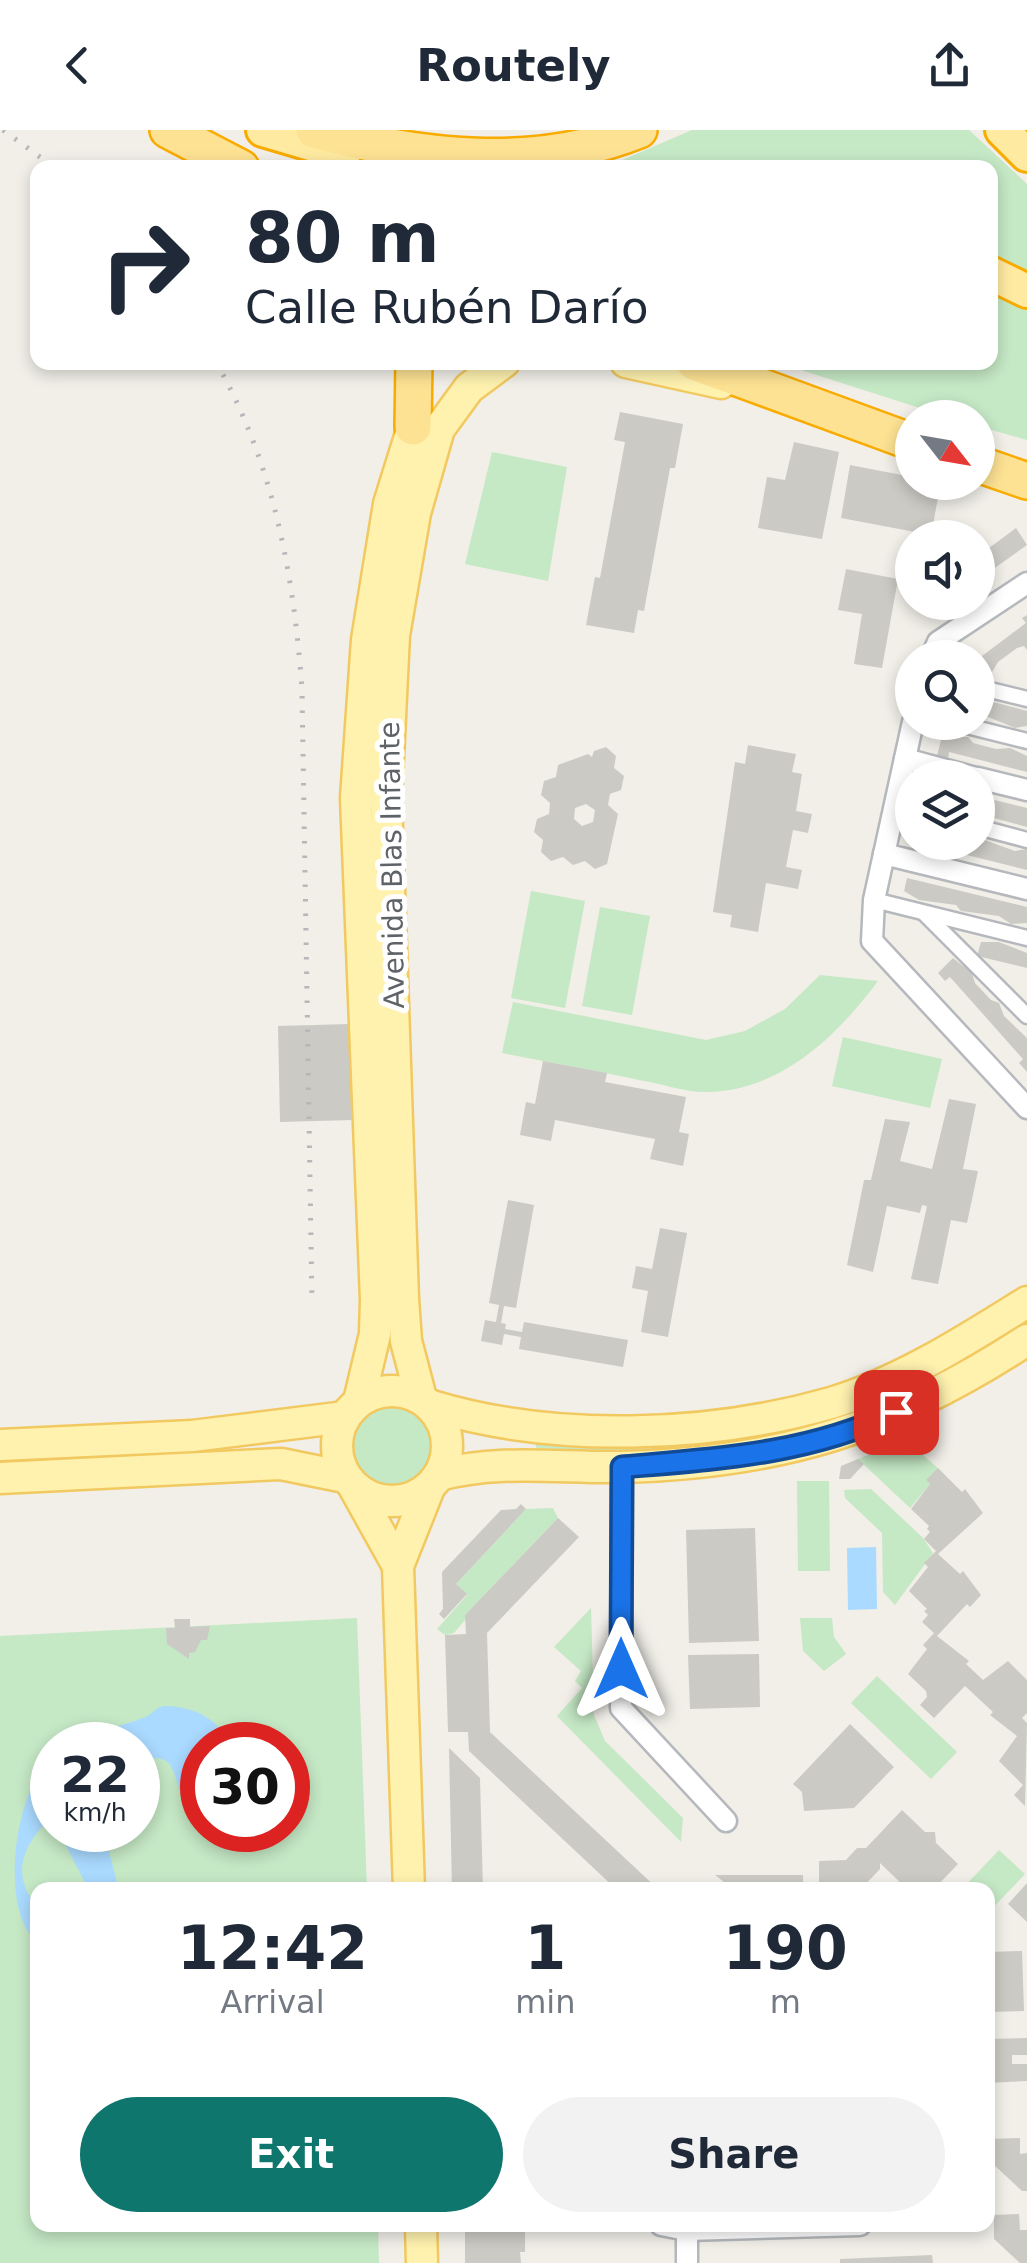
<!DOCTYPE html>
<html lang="en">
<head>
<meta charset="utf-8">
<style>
	:root { --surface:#fff; --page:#f2f2f3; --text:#1f2937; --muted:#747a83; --accent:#0f766e }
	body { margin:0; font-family:"DejaVu Sans",sans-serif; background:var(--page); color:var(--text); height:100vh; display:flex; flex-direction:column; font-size:38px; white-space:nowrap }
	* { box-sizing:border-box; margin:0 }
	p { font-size:32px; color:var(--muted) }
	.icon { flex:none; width:55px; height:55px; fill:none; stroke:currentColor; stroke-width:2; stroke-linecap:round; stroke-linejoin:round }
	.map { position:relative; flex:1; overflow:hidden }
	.drawer { position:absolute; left:30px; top:1752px; width:965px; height:350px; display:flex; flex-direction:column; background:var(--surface); border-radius:20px; box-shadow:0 5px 15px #0003 }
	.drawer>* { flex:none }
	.top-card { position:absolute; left:30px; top:30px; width:968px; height:210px; border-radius:20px; box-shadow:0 5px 15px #0003; background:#fff; color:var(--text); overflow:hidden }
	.needle { width:65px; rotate:121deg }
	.buttons { position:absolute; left:895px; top:270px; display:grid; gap:20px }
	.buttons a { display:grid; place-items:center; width:100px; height:100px; border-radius:50%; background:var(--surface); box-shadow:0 5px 15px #0003; font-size:50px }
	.speed { position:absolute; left:30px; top:1592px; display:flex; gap:20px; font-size:50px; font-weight:700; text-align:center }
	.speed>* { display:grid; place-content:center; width:130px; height:130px; border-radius:50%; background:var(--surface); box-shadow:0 5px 15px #0003; line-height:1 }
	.speed small { font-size:25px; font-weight:400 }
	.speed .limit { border:15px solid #d22; background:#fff; color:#111 }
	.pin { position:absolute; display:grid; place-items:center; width:85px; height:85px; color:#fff; margin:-42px; border-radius:20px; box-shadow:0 5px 15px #0006 }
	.me { position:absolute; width:110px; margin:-55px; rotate:0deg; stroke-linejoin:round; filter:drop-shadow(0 0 8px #0008) }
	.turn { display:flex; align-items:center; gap:35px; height:210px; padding:0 50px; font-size:45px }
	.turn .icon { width:130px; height:130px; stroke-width:2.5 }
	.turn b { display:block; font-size:70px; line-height:85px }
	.eta { display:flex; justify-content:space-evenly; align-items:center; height:170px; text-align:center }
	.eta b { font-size:60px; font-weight:800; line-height:70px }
	.primary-button { display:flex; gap:20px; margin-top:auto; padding:20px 50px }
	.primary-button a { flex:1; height:115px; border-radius:60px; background:var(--accent); color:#fff; font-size:40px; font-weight:800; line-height:115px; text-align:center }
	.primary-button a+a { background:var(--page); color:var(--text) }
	header { display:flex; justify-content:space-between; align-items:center; height:130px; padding:0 50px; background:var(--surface); font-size:45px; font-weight:800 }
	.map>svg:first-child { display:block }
</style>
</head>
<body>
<header><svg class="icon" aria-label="back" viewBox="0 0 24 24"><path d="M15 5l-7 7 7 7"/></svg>Routely<svg class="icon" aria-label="share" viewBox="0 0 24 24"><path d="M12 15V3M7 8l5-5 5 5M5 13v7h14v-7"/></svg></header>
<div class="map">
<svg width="1027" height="2133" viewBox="0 0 1027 2133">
	<rect width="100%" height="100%" fill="#f1efe8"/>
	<g fill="#c5e8c5" fill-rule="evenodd">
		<polygon points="692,0 969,0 1027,54 1027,141 990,124 990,38 606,37"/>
		<polygon points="990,161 1027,178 1027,310 978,296 978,288 948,287 779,233 990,232"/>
		<polygon points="492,322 567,337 548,451 465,434"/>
		<polygon points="531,761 585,771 565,878 511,868"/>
		<polygon points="600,777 650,786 632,885 582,876"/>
		<path d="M820 845 878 851C836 907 780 962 704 962 685 962 663 954 644 951 597 941 549 932 502 923L513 872 706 910 745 901 785 879Z"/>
		<polygon points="843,907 942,929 930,978 832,956"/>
		<path d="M1027 1185V1196C974 1231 919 1263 860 1287 768 1323 635 1327 537 1321L535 1312 605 1315 741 1305Z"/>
		<circle cx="391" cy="1313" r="44"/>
		<polygon points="905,1310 938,1338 930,1354 910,1378 858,1329"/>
		<polygon points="797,1351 829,1351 830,1441 798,1441"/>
		<polygon points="871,1359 923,1408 933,1423 895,1475 883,1462 882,1403 845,1368 844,1360"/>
		<polygon points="553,1378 558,1388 465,1485 465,1490 454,1503 445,1505 437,1499 467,1465 456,1454 526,1379"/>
		<polygon points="591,1478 594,1585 605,1611 683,1688 681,1712 557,1586 582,1558 575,1551 581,1541 554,1517"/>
		<path d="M357 1488 367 1760H38V2095H378L379 2133H0V1506ZM52 1615H138V1700H52ZM202 1615H288V1700H202Z"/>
		<polygon points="800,1488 832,1488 834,1507 846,1524 824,1541 803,1521"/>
		<polygon points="877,1546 957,1622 931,1649 851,1573"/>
		<polygon points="999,1720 1025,1744 988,1783 988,1760 961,1760"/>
	</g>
	<g fill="#aadaff">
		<polygon points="876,1417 877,1479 848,1480 847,1418"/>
		<path d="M164 1576C190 1576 220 1587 228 1615H202V1680L195 1682C167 1664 187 1614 138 1632V1615H64C90 1601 117 1598 143 1588 152 1585 154 1578 164 1576Z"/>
		<path d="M52 1625V1686C24 1714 9 1743 37 1776V1812C0 1782 12 1666 52 1625Z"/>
		<polygon points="70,1700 107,1700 107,1714 119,1760 89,1760 66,1716"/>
	</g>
	<g fill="#cccac5" fill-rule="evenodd">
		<polygon points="620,282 683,294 675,338 670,338 644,481 638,480 634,503 586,495 595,447 600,448 625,312 614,310"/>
		<polygon points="794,312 839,322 822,409 758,398 767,347 785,350"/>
		<polygon points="850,335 912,347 912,352 941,352 931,405 841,388"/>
		<polygon points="1016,398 1027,415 992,440 981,424"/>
		<polygon points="846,439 898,449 882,538 854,534 862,484 838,480"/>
		<polygon points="1027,485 1027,520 1024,516 1017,518 998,532 992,542 978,547 978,529 1026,493 1022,488"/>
		<polygon points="978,568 1027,581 1027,596 1015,598 981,584 978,593"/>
		<polygon points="942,606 968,607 973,613 996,619 1010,618 1027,626 1027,642 949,622 948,629 937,626"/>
		<polygon points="748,615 796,624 792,642 802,644 796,681 812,684 808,703 793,700 786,737 802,740 798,759 766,753 758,802 730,797 732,785 713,782 735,632 745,634"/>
		<path d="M606 617 616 626 614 638 624 646 621 660 610 664 608 675 618 684 607 734 595 739 585 731 573 735 563 727 551 731 541 722 543 710 534 702 537 689 549 684 550 673 541 665 544 651 556 647 558 635 588 624 592 627 594 621ZM586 674 595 680 593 692 582 696 574 689 575 678Z"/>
		<polygon points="978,666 1027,678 1027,697 979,684"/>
		<polygon points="979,708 1015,721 1027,719 1027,740 923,714 978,712"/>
		<polygon points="907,748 1027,777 1027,793 1011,794 999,786 961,781 956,775 919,770 904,761"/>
		<polygon points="981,812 999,812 1027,823 1027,838 977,826"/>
		<polygon points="953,828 972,843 975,853 991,870 999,873 1004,886 1027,908 1027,942 1019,933 1023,929 950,847 945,851 938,843"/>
		<polygon points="351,894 353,990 280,992 278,896"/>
		<polygon points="543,931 607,943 605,952 686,967 679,1002 689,1004 683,1036 650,1029 655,1009 555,990 551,1011 520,1005 526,972 535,974"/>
		<polygon points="949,969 976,974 963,1039 978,1041 967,1093 951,1090 938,1154 911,1149 927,1076 922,1075 920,1083 887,1076 873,1142 847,1135 864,1050 871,1050 885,989 910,992 900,1031 932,1039"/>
		<polygon points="508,1070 534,1075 516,1178 504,1176 501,1193 506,1194 505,1199 522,1202 524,1192 628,1210 623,1237 519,1219 521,1207 504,1204 502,1215 481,1211 485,1190 496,1192 499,1175 489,1173"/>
		<polygon points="660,1098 687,1103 668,1207 641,1202 648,1161 632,1158 636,1136 652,1139"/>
		<polygon points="858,1329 864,1334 850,1349 839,1349 841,1336"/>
		<polygon points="938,1338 962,1362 965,1359 983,1383 938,1424 960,1444 963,1441 981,1465 970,1477 967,1474 937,1506 969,1531 966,1534 983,1550 1008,1531 1027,1550 1027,1583 1022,1588 1027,1593 1025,1676 1014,1665 1023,1655 999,1631 1017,1606 990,1585 993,1582 965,1556 934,1588 920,1575 927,1567 926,1561 908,1544 927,1519 923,1515 934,1503 922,1492 928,1485 924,1481 927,1479 909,1461 928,1437 924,1433 936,1421 924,1409 930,1402 927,1399 929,1396 911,1379 930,1354 926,1350"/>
		<polygon points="521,1374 526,1379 456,1454 467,1464 444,1489 439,1484 443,1479 442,1442 501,1380 516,1379"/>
		<polygon points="558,1388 579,1407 487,1503 490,1602 659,1760 617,1760 469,1621 468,1602 448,1602 445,1505 466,1504 465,1485"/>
		<polygon points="755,1398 759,1511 689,1513 686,1400"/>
		<polygon points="174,1489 190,1489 190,1497 210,1496 207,1510 201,1510 195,1522 189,1523 189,1529 167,1514 166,1498 175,1498"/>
		<polygon points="759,1524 760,1577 690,1579 688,1525"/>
		<polygon points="850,1594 894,1637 854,1678 804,1681 802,1662 793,1654"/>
		<polygon points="449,1618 480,1648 483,1760 452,1760"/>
		<polygon points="902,1680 925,1702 935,1702 936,1713 958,1734 933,1760 908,1760 880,1733 880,1739 860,1760 819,1758 819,1731 846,1730 857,1718 866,1718"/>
		<polygon points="715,1745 803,1745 803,1760 724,1760 724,1752"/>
		<polygon points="1027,1753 1027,1792 1008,1774"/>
		<polygon points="1022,1821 1024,1881 988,1882 988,1822"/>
		<polygon points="1027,1908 1027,1925 1012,1925 1012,1934 1027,1934 1027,1951 988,1953 988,1909"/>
		<polygon points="1020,2008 1020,2024 1027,2023 1027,2061 1022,2061 992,2033 991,2009"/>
		<polygon points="1019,2084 1020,2100 1027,2100 1027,2133 1020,2133 994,2109 994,2085"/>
		<polygon points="465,2095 525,2095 525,2122 520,2122 521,2133 465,2133"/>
		<polygon points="932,2125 933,2133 840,2133 840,2129"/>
	</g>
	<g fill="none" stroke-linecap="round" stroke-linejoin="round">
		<g stroke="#b5b8bc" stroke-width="19">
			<g id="pedestrian">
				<polyline points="978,557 1027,569"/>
				<polyline points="951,592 1027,611"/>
				<polyline points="978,697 1027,710"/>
				<polyline points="874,770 1027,808"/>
				<polyline points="924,783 1027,886"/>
			</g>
		</g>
		<g stroke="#b5b8bc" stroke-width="25">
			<g id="minor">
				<polyline points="931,528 938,512 1027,453"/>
				<polyline points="913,592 874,770 872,811 1027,978"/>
				<polyline points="905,629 976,648"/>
				<polyline points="978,648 1027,660"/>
				<polyline points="884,724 1027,759"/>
				<polyline points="622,1337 621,1578 726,1691"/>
				<polyline points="661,2095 687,2100 860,2095"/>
				<polyline points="687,2100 687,2133"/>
			</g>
		</g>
		<g stroke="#f2c960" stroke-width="35">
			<g id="primary">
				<polyline points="626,232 721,253"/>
				<circle cx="392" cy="1316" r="55"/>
				<polyline points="421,1268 406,1211 403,1169 386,669 394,505 415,383 439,299 469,258 504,232"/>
				<polyline points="359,1271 375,1204 376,1170 356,668 367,510 389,374 413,297"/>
				<path d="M432 1276C555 1313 708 1308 831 1273 901 1252 966 1210 1027 1172"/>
				<polyline points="0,1315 192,1306 345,1287"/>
				<path d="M439 1345C500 1329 558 1338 620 1337 783 1333 892 1298 1027 1210"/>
				<polyline points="0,1348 281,1334 345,1347"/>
				<polyline points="354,1357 398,1436"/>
				<polyline points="409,1760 398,1436 429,1358"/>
				<polyline points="421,2095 422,2133"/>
			</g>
		</g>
		<g stroke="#f9ab00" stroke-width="38">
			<g id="trunk">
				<polyline points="263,0 344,24"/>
				<polyline points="1002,0 1027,25"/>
				<polyline points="990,143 1027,161"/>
			</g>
		</g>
		<g stroke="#f9ab00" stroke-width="40">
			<g id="motorway">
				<polyline points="168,0 241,38"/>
				<path d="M314 0C420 28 535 42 639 0"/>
				<polyline points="694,232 912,312"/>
				<polyline points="413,297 414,232"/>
				<polyline points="978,334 1027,351"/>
			</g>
		</g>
		<use href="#pedestrian" stroke="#fff" stroke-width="14"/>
		<use href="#minor" stroke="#fff" stroke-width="20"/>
		<use href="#primary" stroke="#fff2af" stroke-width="30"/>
		<use href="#trunk" stroke="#feeaa1" stroke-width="32"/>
		<use href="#motorway" stroke="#fde293" stroke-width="35"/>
		<g stroke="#b6b7b8" stroke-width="5" stroke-dasharray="2.5 12" stroke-linecap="butt">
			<polyline points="3,0 55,38"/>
			<path d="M216 232C274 334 294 446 302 560L312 1173"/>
		</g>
	</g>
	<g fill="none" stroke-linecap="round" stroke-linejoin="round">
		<g stroke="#114b97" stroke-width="25">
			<path id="route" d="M621 1539 622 1337C717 1329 809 1324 896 1282"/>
		</g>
		<use href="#route" stroke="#1a73e8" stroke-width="18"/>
	</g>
	<g text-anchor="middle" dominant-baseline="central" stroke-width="10" stroke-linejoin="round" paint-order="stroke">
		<g font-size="28" fill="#5f6368" stroke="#fff">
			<text transform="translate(392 735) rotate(-91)">Avenida Blas Infante</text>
		</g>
	</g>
</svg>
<div class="buttons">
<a><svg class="needle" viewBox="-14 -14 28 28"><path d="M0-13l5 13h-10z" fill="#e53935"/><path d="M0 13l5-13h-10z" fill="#747a83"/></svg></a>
<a><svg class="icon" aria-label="sound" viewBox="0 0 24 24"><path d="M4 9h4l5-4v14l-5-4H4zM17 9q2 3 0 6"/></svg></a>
<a><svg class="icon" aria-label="search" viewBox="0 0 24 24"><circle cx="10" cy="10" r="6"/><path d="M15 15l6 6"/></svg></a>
<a><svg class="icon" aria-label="layers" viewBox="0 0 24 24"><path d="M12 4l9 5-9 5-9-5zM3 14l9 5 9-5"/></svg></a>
</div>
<div class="speed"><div>22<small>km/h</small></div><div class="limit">30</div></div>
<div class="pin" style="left:896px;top:1282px;background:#d93025"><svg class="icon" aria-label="arrive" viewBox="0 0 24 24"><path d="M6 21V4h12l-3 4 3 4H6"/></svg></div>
<svg class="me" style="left:621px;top:1539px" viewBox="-20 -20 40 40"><path d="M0-17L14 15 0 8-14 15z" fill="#1a73e8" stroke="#fff" stroke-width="4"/></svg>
<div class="top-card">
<div class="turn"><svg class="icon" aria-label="right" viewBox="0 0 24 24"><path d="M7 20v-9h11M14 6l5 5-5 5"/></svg><div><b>80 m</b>Calle Rubén Darío</div></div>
</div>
<section class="drawer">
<div class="eta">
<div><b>12:42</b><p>Arrival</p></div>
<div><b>1</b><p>min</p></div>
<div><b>190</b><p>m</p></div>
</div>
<div class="primary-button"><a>Exit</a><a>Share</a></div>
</section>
</div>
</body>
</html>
